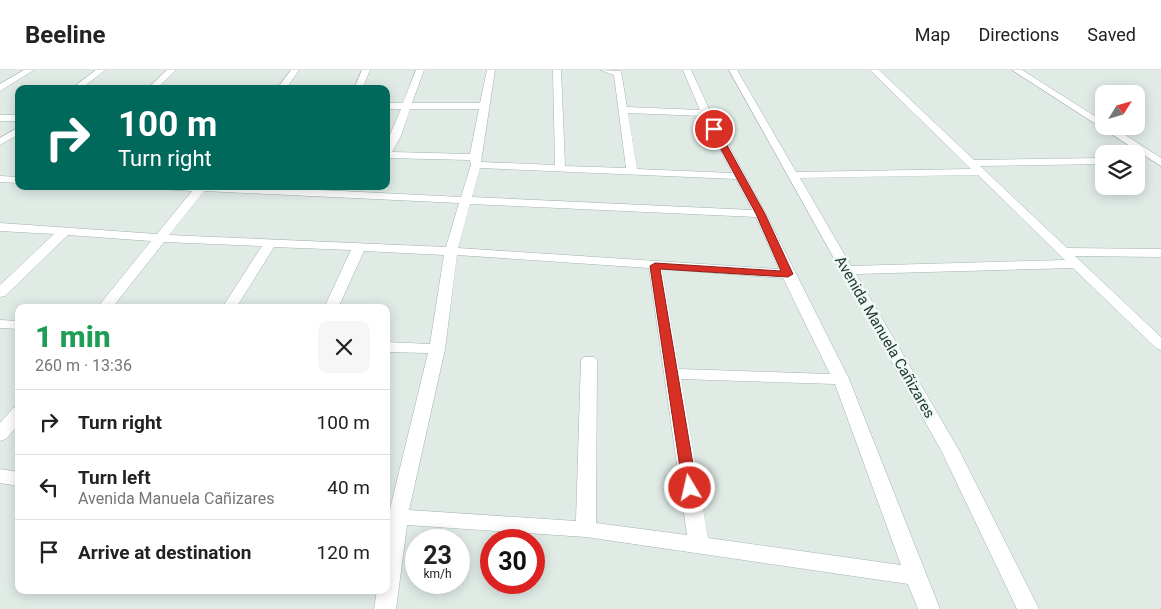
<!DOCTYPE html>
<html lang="en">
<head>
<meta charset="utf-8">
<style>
	:root { --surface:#fff; --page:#f6f6f6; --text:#222; --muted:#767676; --line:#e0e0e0 }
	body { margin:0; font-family:Roboto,sans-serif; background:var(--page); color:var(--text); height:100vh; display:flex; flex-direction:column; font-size:19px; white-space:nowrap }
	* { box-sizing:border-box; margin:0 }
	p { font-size:16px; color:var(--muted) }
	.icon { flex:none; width:28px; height:28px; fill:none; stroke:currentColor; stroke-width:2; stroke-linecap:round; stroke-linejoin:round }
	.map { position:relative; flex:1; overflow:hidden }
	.sheet { position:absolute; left:15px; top:234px; width:375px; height:290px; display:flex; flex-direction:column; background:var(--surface); border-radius:10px; box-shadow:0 2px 12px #0003 }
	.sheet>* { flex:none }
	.banner { position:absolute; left:15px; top:15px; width:375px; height:105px; border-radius:10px; box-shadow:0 2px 12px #0003; background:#00695c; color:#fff; overflow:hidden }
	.needle { width:32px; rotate:53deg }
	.tools { position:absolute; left:1095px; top:15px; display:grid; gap:10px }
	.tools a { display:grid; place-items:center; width:50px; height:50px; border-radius:10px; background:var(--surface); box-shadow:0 2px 12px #0003; font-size:25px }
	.speed { position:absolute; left:405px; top:459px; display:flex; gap:10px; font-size:25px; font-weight:700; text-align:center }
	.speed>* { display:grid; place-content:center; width:65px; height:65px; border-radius:50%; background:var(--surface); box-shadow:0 2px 12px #0003; line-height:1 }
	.speed small { font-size:12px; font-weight:400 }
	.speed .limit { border:8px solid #d22; background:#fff; color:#111 }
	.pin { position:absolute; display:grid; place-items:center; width:42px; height:42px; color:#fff; margin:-21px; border:2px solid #fff; border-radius:50%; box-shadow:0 1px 5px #0007 }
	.me { position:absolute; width:55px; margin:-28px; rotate:351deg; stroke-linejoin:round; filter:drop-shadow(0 0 4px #0008) }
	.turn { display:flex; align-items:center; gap:18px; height:105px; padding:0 20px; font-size:22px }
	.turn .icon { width:65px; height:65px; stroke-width:2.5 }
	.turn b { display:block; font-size:35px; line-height:42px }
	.round { display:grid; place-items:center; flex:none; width:52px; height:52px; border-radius:10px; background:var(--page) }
	.overview { display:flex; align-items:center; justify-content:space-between; height:85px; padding:0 20px }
	h1 { font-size:30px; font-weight:800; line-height:38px; color:#1e9e55 }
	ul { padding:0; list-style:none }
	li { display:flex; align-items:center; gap:15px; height:65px; padding:0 20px; border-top:1px solid var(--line) }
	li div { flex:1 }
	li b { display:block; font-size:19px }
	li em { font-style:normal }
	header { display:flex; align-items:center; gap:30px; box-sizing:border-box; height:70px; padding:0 25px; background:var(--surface); border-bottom:1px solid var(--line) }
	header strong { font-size:24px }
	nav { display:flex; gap:28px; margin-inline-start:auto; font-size:18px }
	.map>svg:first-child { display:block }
</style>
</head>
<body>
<header>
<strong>Beeline</strong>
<nav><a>Map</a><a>Directions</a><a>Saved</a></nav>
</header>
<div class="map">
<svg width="1161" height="539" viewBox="0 0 1161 539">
	<rect width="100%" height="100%" fill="#e0ebe6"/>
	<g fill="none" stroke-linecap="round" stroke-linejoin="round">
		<g stroke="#a3b3ad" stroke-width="1">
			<g id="minor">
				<polygon points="24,0 34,0 0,21 0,14"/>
				<polygon points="96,0 105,0 81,19 71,19"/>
				<polygon points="167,0 176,0 156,19 147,19"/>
				<polygon points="291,0 299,0 286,19 277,19"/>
				<polygon points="362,0 370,0 362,19 354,19"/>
				<path d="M416 0H424L412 33H480L487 0H495L481 92 555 95 553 0H561L565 96 626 98 614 5 600 0 621 1 627 37 700 40 683 0H691L711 43 766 144 849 309 940 539H918L908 514 586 467 407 455 396 539H374L377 520H386V439H390L428 283 386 282V272L430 274 444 185 364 181 338 238H324L351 180 274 177 236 238H222L262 176 164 172 112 238H97L151 171 68 165 5 226 0 227V215L54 164 0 161V153L157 164 192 121 163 119 158 116H240L461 127 471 95 470 90 386 88V74L401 39H386V33H403ZM410 39H479L470 84 392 82 401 66ZM628 43 703 46 732 103 637 99ZM480 98 736 109 752 140 472 127ZM204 121 459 133 446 177 169 165ZM470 134 756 147 779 199 458 178ZM457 185 649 198 687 465 596 453 597 290 594 287H584L581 290 576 451 409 440 445 279ZM662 199 783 208 830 304 679 299ZM681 309 835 314 901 495 708 468Z"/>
				<path d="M729 0H737L796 102 971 99 870 0H879L974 90 1104 88V94L980 96 1067 178 1161 179V187L1075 186 1161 267V280L1156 278 1073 198 856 204 960 382 1039 539H1017L942 382ZM978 105 1065 190 851 196 800 108Z"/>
				<polygon points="1012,0 1022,0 1104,52 1104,56 1111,56 1161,88 1161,96"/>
				<rect x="0" y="45" width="19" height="6"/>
				<polygon points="19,57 19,64 0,75 0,68"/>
				<polygon points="0,106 19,107 19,113 0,112"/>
				<polygon points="0,250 19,251 19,259 0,258"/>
				<polygon points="19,336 19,354 6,369 0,371 0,353 13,338"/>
				<polygon points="0,399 19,402 19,416 0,413"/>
			</g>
		</g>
		<use href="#minor" fill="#fff" fill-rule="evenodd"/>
	</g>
	<polygon fill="#d93025" stroke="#8d1f18" points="711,57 718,59 765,144 793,204 788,207 660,199 697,418 695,422 690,424 685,422 683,418 650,196 655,193 781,201 756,144 710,59"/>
	<g text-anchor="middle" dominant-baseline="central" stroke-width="5" stroke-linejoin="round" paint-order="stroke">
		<g font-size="15" fill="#203c33" stroke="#f0f8f4">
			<text transform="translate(885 267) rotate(60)">Avenida Manuela Cañizares</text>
		</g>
	</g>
</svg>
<div class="tools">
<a><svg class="needle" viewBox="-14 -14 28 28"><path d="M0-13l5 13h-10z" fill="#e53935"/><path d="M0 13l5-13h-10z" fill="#767676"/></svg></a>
<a><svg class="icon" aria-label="layers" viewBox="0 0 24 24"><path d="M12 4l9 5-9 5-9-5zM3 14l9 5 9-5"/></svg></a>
</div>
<div class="speed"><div>23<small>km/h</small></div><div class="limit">30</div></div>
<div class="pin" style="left:714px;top:59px;background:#d93025"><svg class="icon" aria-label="arrive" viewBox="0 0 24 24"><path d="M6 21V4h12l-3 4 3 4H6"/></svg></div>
<svg class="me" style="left:690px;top:418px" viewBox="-20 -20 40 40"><circle r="17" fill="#d93025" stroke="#fff" stroke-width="3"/><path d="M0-11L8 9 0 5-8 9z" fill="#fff"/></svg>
<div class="banner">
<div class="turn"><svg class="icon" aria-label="right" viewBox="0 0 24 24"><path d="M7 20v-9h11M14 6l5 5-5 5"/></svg><div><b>100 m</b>Turn right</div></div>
</div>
<section class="sheet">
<div class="overview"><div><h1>1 min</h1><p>260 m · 13:36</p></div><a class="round"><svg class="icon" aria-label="close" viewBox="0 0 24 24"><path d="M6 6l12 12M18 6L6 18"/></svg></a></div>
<ul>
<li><svg class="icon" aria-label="right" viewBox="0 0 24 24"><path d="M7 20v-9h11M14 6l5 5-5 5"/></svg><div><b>Turn right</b></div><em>100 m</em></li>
<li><svg class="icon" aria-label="left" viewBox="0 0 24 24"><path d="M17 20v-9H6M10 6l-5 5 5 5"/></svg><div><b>Turn left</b><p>Avenida Manuela Cañizares</p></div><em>40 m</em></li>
<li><svg class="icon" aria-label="arrive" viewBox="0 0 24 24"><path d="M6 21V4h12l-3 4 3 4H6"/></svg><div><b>Arrive at destination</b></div><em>120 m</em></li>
</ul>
</section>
</div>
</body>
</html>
